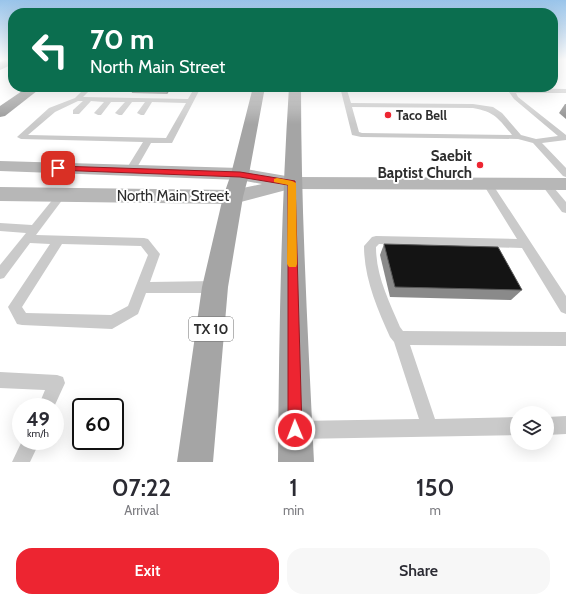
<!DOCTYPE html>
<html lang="en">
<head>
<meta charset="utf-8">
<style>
	:root { --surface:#fff; --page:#f7f7f7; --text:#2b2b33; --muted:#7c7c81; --accent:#ed2531 }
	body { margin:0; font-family:Cabin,sans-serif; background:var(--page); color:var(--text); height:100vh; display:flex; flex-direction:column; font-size:15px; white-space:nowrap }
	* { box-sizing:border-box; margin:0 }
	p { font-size:13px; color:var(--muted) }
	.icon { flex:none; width:22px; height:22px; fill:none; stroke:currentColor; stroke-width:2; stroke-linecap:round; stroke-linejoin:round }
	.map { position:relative; height:462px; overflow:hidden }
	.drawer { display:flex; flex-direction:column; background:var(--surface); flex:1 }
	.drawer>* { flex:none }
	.guide { position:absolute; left:8px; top:8px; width:550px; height:84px; border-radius:16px; box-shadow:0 4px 16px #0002; background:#0b6e4f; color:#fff; overflow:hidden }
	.controls { position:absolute; left:510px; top:406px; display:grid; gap:8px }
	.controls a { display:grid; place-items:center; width:44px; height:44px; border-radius:50%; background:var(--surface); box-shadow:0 4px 16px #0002; font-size:20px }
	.speed { position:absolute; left:12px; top:398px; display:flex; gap:8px; font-size:20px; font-weight:700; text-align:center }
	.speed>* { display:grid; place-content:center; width:52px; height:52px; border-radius:50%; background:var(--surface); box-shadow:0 4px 16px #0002; line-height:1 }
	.speed small { font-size:10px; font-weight:400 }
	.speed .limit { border:2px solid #111; border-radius:6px; background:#fff; color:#111 }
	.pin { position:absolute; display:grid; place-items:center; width:34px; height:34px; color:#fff; margin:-17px; border-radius:8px; box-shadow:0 2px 6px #0006 }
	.me { position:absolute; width:44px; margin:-22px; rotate:359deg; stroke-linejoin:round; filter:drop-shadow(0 0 3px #0008) }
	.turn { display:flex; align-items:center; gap:14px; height:84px; padding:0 16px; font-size:18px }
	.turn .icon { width:52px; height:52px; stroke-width:2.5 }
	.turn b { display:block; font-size:28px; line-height:34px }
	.eta { display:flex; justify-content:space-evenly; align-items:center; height:68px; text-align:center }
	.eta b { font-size:24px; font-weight:600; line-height:28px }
	.action { display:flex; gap:8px; margin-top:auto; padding:8px 16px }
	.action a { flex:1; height:46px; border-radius:16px; background:var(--accent); color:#fff; font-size:16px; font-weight:600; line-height:46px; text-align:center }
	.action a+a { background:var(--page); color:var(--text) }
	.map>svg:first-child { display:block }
</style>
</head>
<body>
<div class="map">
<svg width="566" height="462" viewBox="0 0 566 462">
	<rect width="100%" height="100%" fill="#fff"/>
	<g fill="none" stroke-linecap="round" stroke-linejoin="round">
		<g fill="#cacaca" fill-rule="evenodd">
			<path d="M86 87H93L83 97 188 99 195 87H201L172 143H151L135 171 130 174 125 171 143 142 21 139 17 137 49 108 75 98ZM78 101H83L73 110V114H79L91 101 104 102 94 113 98 115H101L111 102H125L115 113 119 115H122L132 102H145L137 113 141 115H144L152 102 186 103 166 138 28 135 55 112Z"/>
			<path d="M340 87H346L351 103 473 104 493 107 502 113 521 135 536 139 558 136 514 99 509 92 519 88 566 89V93H516L518 97 566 135V140L542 143 566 168V177L563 176 533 143 518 139 361 137 352 135ZM352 107 473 108C495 112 498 118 512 135L362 133 359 132Z"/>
			<path d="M488 181 491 182 566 296V314L561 312 522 248 379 244 376 247C376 276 389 301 400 327L403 331 566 332V346L410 345 435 419 517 417V435L297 439 291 436 288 430 291 424 297 421 419 419 394 342 390 337C377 308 364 278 364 246L372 237 376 236 517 239 483 184Z"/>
			<polygon points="546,181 549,182 566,202 566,213 562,212 541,184"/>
			<path d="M61 192 66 195 36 235 144 238 148 239 160 254 150 282 215 281 220 283 221 287 220 291 215 293H146L138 314 112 329 22 325 17 324 8 307 50 244 30 243 4 278 0 279V265L26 233 0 231V223L32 225 58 193ZM62 244 141 246 148 255 128 306 111 315 26 313 22 307Z"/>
			<polygon points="0,372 57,375 63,377 65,383 54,407 38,407 45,390 0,388"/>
			<polygon points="566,416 566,434 547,435 547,417"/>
			<polygon points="22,441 40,441 30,462 12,462"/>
		</g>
		<polygon fill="#b7b7b7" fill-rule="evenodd" points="0,161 240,168 292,177 566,178 566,190 290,189 233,204 0,201 0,187 233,190 262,184 240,180 0,171"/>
		<g fill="#a5a5a5" fill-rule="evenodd">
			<polygon points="253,87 265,87 249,174 243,197 228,287 213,462 177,462 202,287 223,197 231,174"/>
			<path d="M289 87H301C301 212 308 337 314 462H278C279 337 281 212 289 87Z"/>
		</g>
		<g fill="#949494" fill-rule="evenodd">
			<polygon points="5,60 13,60 13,64 0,70 0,62"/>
			<polygon points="28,87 42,87 5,116 0,117 0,106"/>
		</g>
	</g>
	<g fill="#8a8a8a">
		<polygon points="130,87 172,87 167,94 132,93"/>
		<polygon points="565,104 566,104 566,119 559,113"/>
		<polygon points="384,244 522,290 511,300 390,297 380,255"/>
	</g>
	<polygon fill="#5a5a5a" points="166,87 172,87 167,94"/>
	<polygon fill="#141414" stroke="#5a5a5a" points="384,244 498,247 522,290 395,287"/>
	<linearGradient id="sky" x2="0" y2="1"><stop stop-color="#99c4ea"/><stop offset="0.48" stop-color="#fff"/><stop offset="1" stop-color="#fff" stop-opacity="0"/></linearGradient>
	<rect width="566" height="124" fill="url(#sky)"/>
	<polygon fill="#ed2531" stroke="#9a1820" points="58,166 240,172 295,181 302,430 300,435 295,437 290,435 288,430 288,185 240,177 55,170 54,168"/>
	<polygon fill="#f59e0b" points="277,178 292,181 296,183 297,264 296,267 289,267 287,264 288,185 274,182 274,179"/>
	<g fill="#ed2531" stroke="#fff" stroke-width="1.5">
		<circle cx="388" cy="115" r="4"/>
		<circle cx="480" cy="165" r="4"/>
	</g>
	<g text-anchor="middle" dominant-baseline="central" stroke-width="4" stroke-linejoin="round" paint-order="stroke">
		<g font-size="13" font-weight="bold" fill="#2d2d2d" stroke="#fff" text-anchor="start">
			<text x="396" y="115">Taco Bell</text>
		</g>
		<rect fill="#fff" stroke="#6c6c6c" stroke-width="1" x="189" y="317" width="44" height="24" rx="3"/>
		<g font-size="14" font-weight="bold" fill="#2d2d2d">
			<text x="211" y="329">TX 10</text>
		</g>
		<g font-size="15" font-weight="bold" fill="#2d2d2d" stroke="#fff" text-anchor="end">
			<text x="472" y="156">Saebit<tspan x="472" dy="17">Baptist Church</tspan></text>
		</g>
		<g font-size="15" fill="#2d2d2d" stroke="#fff">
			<text x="173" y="196">North Main Street</text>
		</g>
	</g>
</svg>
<div class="controls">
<a><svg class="icon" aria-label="layers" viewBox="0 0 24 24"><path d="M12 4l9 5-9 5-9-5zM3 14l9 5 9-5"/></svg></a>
</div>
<div class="speed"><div>49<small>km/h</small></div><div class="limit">60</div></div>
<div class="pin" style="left:58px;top:168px;background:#d93025"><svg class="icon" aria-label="arrive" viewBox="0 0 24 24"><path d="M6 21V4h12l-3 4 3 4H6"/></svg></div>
<svg class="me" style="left:295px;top:430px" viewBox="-20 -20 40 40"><circle r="17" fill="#ed2531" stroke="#fff" stroke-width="3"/><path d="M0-11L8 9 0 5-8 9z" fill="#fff"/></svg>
<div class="guide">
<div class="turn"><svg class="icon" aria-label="left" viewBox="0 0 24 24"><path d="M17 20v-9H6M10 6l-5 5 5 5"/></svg><div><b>70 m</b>North Main Street</div></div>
</div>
</div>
<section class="drawer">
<div class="eta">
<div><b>07:22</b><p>Arrival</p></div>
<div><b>1</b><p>min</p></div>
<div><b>150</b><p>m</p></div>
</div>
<div class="action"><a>Exit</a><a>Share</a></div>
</section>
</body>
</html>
